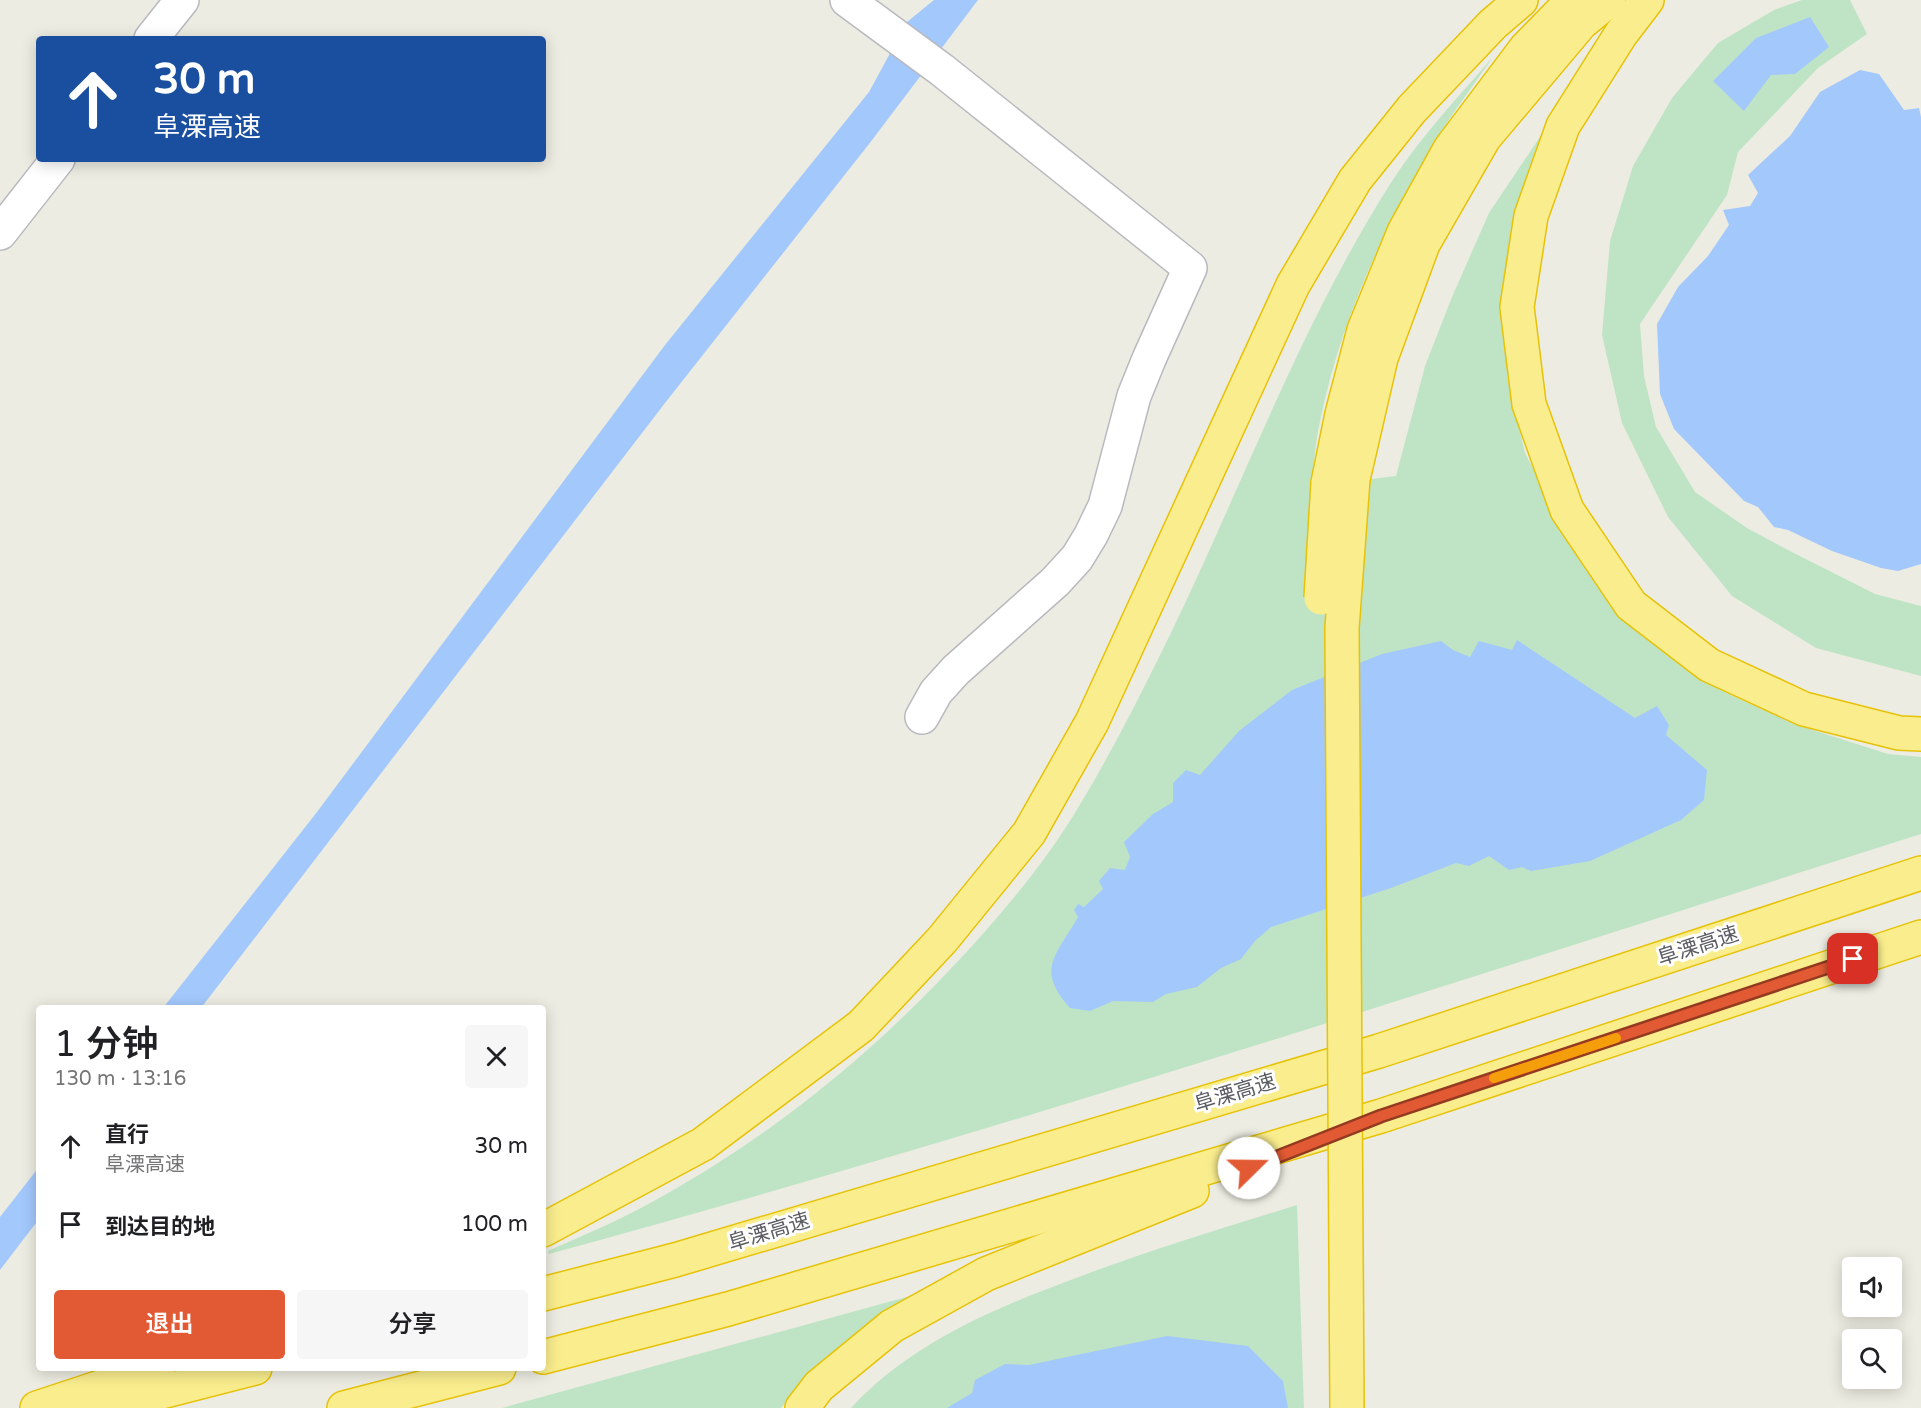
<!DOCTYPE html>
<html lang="zh">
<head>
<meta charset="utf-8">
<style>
	:root { --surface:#fff; --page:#f6f6f6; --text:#202124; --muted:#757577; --accent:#e25a33 }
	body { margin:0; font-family:"Varela Round","Noto Sans SC",sans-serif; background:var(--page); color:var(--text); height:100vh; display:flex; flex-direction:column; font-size:22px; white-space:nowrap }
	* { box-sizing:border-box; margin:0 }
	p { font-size:20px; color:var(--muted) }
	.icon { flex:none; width:33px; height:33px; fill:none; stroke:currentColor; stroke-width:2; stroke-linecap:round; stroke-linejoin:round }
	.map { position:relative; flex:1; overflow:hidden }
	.details { position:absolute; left:36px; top:1005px; width:510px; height:366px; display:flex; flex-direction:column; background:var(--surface); border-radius:6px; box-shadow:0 3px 15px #0003 }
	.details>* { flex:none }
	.banner { position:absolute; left:36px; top:36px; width:510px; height:126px; border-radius:6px; box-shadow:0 3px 15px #0003; background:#1a4fa0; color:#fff; overflow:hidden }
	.controls { position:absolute; left:1842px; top:1257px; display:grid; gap:12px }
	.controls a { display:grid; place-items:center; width:60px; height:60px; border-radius:6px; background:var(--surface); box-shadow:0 3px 15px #0003; font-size:30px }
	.pin { position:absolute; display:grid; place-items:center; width:51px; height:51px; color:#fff; margin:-26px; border-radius:12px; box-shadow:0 3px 9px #0006 }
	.me { position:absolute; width:66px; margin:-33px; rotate:68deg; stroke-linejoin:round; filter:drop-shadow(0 0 4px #0008) }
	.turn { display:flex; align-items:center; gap:21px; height:126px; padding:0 18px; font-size:27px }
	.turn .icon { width:78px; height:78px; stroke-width:2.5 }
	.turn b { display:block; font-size:42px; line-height:51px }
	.round { display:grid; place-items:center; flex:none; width:63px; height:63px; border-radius:6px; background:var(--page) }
	.summary { display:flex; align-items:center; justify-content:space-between; height:102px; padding:0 18px }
	h1 { font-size:36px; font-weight:600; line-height:45px }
	.primary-button { display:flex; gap:12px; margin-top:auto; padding:12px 18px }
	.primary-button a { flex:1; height:69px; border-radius:6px; background:var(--accent); color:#fff; font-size:24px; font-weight:600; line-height:69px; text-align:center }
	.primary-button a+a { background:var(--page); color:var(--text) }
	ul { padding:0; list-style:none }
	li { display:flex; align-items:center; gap:18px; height:78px; padding:0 18px }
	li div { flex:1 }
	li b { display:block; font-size:22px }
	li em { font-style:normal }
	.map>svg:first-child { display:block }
</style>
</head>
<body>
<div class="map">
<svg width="1921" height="1408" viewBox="0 0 1921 1408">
	<rect width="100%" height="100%" fill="#edece2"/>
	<g fill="#bfe4c5">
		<polygon points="1802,0 1850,0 1867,34 1818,68 1738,152 1727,195 1640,324 1644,376 1656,427 1695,492 1747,528 1788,550 1875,594 1921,606 1921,676 1816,648 1732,596 1668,517 1622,423 1602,335 1610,241 1633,166 1672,98 1718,43 1774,10"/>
		<path d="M1493 57C1478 79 1461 101 1446 124 1389 216 1341 316 1320 422 1315 443 1314 465 1312 486L1396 476 1425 366 1452 297 1489 213 1550 122 1530 168 1518 209 1507 291V376L1525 453 1560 519 1613 597 1656 646 1724 692 1794 724 1888 754 1921 757V834C1465 979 1011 1128 549 1254L548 1251C579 1237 611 1224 641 1208 768 1140 875 1053 972 946 1008 906 1044 863 1073 816 1107 761 1137 702 1166 643 1242 488 1300 324 1394 178 1423 134 1459 96 1493 57Z"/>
		<path d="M1297 1205 1304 1408H851C909 1345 990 1310 1068 1281 1143 1252 1220 1229 1297 1205Z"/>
		<path d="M910 1296C865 1330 816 1363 781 1408H502Z"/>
	</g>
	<g fill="#a3c8fc">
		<polygon points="934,0 978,0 869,144 665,403 201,1008 163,1008 317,812 665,345 869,92 907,22"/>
		<polygon points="1810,17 1829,47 1795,74 1771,75 1744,111 1713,81 1756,38"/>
		<polygon points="1860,70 1879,74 1904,110 1919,108 1921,117 1921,564 1898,571 1881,568 1832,551 1788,530 1774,527 1758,507 1744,501 1674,429 1660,394 1657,324 1678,287 1708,256 1729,225 1723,210 1750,206 1758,193 1748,175 1790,136 1820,92"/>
		<path d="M1517 640 1635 718 1657 706 1669 725 1666 735 1707 770 1704 800 1681 820 1590 861 1531 871 1522 867 1509 870 1489 856 1469 866 1456 863 1391 888 1271 927 1255 941 1241 959 1221 968 1197 987 1166 994 1153 1002 1113 1001 1090 1011 1070 1008C1035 969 1056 956 1078 917L1074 910 1078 904 1084 907 1103 889 1099 881 1110 868 1125 870 1130 857 1124 842 1153 814 1173 802V783L1186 770 1200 775 1239 731 1292 690 1382 654 1441 641 1453 650 1470 657 1479 641 1512 650Z"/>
		<polygon points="39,1167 39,1219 0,1270 0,1217"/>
		<polygon points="1167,1336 1248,1346 1283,1381 1288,1408 947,1408 972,1393 975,1380 1005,1364 1029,1365"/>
	</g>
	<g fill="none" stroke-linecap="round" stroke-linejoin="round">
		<g stroke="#b8b9be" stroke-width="36">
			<g id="minor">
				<polyline points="847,0 942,70 1190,268 1149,359 1134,396 1105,506 1091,535 1077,558 1055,582 956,670 936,692 922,717"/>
				<polyline points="151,39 182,0"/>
				<polyline points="0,233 58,159"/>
			</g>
		</g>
		<g stroke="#e6c209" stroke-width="36">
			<g id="motorway">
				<polyline points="1647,0 1621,34 1563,126 1531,216 1517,307 1529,404 1567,510 1631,605 1709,665 1804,709 1899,733 1921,734"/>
				<polyline points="1353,479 1381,358 1423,244 1484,138 1581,23 1609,0"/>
				<polyline points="1328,483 1342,414 1364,330 1404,232 1450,149 1526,48 1573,0"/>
				<polyline points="543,1230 703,1144 861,1026 942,940 1029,833 1092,722 1293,285 1355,180 1412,109 1493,24 1521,0"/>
				<polyline points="543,1294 675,1260 1379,1051 1921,873"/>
				<polyline points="543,1357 728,1309 1381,1116 1921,937"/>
				<polyline points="37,1408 158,1368"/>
				<polyline points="99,1408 255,1368"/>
				<polyline points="344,1408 499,1368"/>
				<polyline points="802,1408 819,1386 892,1326 986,1274 1192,1191"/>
			</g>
		</g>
		<use href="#minor" stroke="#fff" stroke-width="33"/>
		<use href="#motorway" stroke="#f9ed8d" stroke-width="33"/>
		<g stroke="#e6c209" stroke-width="36" stroke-linecap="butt">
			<g id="motorway-bridge">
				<polyline points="1321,598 1328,483"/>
				<polyline points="1347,1408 1342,628 1353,479"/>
			</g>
		</g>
		<use href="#motorway-bridge" stroke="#f9ed8d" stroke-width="33"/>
	</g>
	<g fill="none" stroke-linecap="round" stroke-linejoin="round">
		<g stroke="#933a21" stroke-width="15">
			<polyline id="route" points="1249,1168 1381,1116 1853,959"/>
		</g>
		<use href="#route" stroke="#e25a33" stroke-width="10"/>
		<polyline stroke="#f59e0b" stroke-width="10" points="1494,1078 1616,1038"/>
	</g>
	<g text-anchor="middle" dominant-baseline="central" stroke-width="6" stroke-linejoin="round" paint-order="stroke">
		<g font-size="21" fill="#5b5d62" stroke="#fff">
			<text transform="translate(1698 946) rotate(-18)">阜溧高速</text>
			<text transform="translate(1235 1093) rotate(-17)">阜溧高速</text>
			<text transform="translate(769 1232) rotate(-17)">阜溧高速</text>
		</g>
	</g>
</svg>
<div class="controls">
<a><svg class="icon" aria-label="sound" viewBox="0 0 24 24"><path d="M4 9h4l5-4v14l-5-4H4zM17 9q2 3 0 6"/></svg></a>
<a><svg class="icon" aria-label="search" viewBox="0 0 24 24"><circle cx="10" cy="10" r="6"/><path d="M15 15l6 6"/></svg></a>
</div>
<div class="pin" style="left:1853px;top:959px;background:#d93025"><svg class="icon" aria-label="arrive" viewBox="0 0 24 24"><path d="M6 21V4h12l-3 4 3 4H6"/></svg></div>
<svg class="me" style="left:1249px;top:1168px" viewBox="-20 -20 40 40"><circle r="19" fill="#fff"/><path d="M0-13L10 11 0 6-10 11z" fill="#e25a33"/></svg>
<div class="banner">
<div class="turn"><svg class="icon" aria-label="ahead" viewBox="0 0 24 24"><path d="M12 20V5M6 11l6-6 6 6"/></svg><div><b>30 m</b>阜溧高速</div></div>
</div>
<section class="details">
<div class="summary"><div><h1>1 分钟</h1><p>130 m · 13:16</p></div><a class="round"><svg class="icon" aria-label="close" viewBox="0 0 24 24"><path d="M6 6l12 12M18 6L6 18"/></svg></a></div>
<ul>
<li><svg class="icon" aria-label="ahead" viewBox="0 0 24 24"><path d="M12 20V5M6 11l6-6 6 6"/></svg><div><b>直行</b><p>阜溧高速</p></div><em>30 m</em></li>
<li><svg class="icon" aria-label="arrive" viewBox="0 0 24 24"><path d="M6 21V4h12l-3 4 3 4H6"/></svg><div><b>到达目的地</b></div><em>100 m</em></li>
</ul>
<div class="primary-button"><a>退出</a><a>分享</a></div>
</section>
</div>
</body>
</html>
